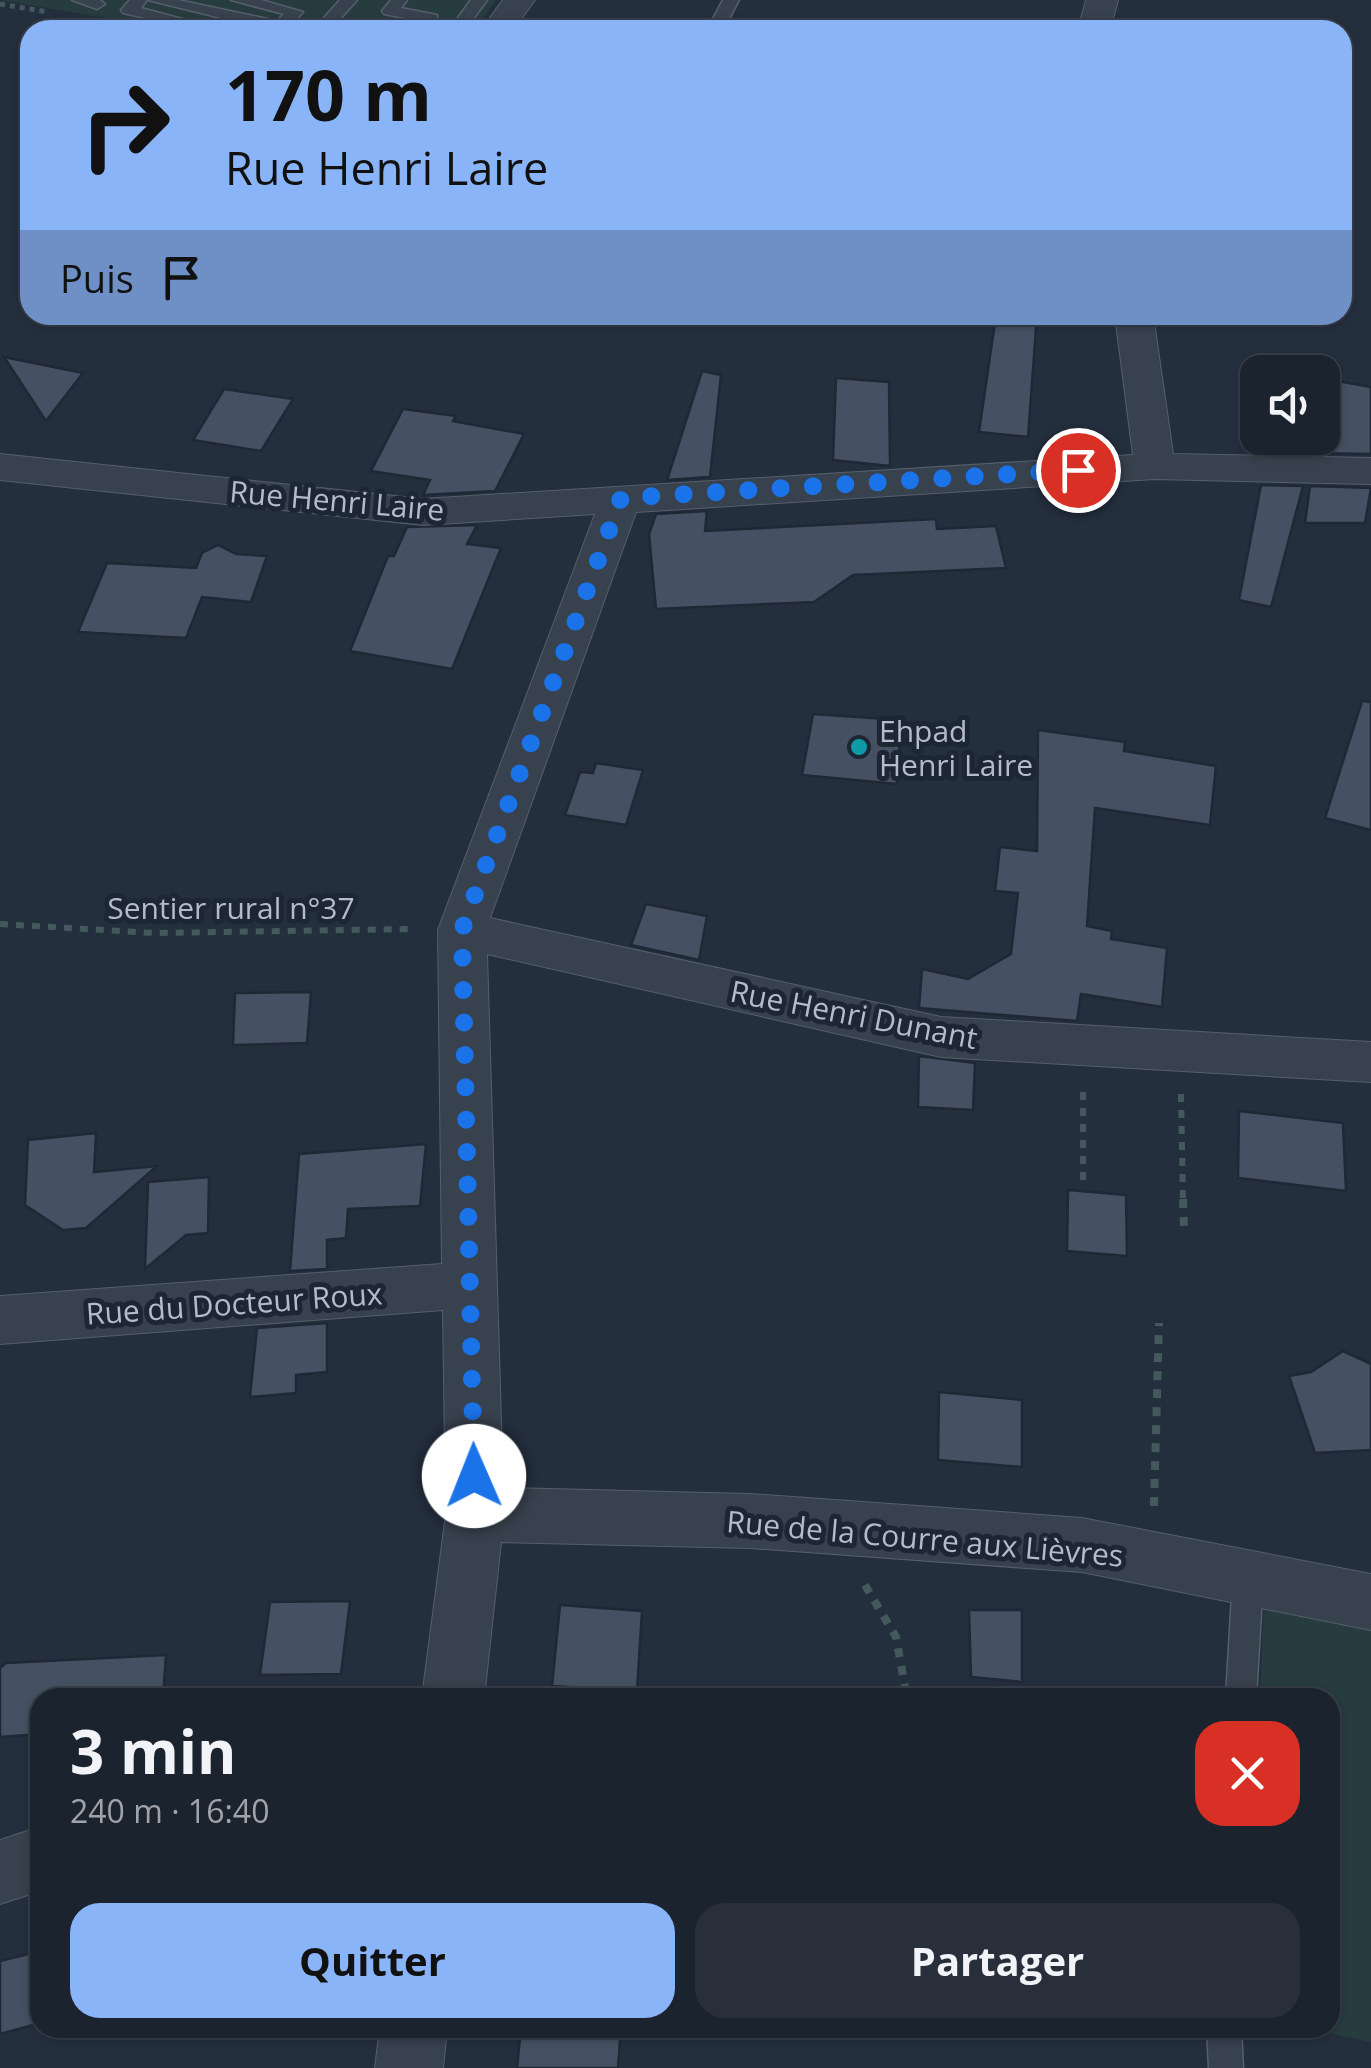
<!DOCTYPE html>
<html lang="fr">
<head>
<meta charset="utf-8">
<style>
	:root { --surface:#1b232e; --page:#282f3a; --text:#f1f3f6; --muted:#a0a4aa; --line:#39404a; --accent:#8ab4f8 }
	body { margin:0; font-family:"Open Sans",sans-serif; background:var(--page); color:var(--text); height:100vh; display:flex; flex-direction:column; font-size:38px; white-space:nowrap }
	* { box-sizing:border-box; margin:0 }
	p { font-size:32px; color:var(--muted) }
	.icon { flex:none; width:55px; height:55px; fill:none; stroke:currentColor; stroke-width:2; stroke-linecap:round; stroke-linejoin:round }
	.map { position:relative; flex:1; overflow:hidden }
	.side { position:absolute; left:30px; top:1688px; width:1310px; height:350px; display:flex; flex-direction:column; background:var(--surface); border-radius:30px; box-shadow:0 2px 8px #0004,0 0 0 2px var(--line) }
	.side>* { flex:none }
	.guide { position:absolute; left:20px; top:20px; width:1332px; height:305px; border-radius:30px; box-shadow:0 2px 8px #0004,0 0 0 2px var(--line); background:#8ab4f8; color:#111; overflow:hidden }
	.buttons { position:absolute; left:1240px; top:355px; display:grid; gap:20px }
	.buttons a { display:grid; place-items:center; width:100px; height:100px; border-radius:20px; background:var(--surface); box-shadow:0 2px 8px #0004,0 0 0 2px var(--line); font-size:50px }
	.pin { position:absolute; display:grid; place-items:center; width:85px; height:85px; color:#fff; margin:-42px; border:5px solid #fff; border-radius:50%; box-shadow:0 2px 10px #0007 }
	.me { position:absolute; width:110px; margin:-55px; rotate:359deg; stroke-linejoin:round; filter:drop-shadow(0 0 8px #0008) }
	.turn { display:flex; align-items:center; gap:35px; height:210px; padding:0 40px; font-size:45px }
	.turn .icon { width:130px; height:130px; stroke-width:2.5 }
	.turn b { display:block; font-size:70px; line-height:85px }
	.then { display:flex; align-items:center; height:95px; padding:0 40px; background:#0003; gap:20px; font-size:38px }
	.round { display:grid; place-items:center; flex:none; width:105px; height:105px; border-radius:30px; background:var(--page) }
	.head { display:flex; align-items:center; justify-content:space-between; height:170px; padding:0 40px }
	h1 { font-size:60px; font-weight:700; line-height:75px }
	.action { display:flex; gap:20px; margin-top:auto; padding:20px 40px }
	.action a { flex:1; height:115px; border-radius:30px; background:var(--accent); color:#111; font-size:40px; font-weight:700; line-height:115px; text-align:center }
	.action a+a { background:var(--page); color:var(--text) }
	.map>svg:first-child { display:block }
</style>
</head>
<body>
<div class="map">
<svg width="1371" height="2068" viewBox="0 0 1371 2068">
	<rect width="100%" height="100%" fill="#242f3e"/>
	<g fill="#263c3f">
		<polygon points="0,0 496,0 475,30 177,30"/>
		<polygon points="1264,1607 1371,1630 1371,2042 1305,2028 1330,2028 1330,1698 1260,1698"/>
	</g>
	<g fill="#455162" stroke="#1f2835" stroke-width="2.5">
		<polygon points="996,315 1037,315 1028,437 979,432"/>
		<polygon points="4,357 83,373 46,421"/>
		<polygon points="702,371 721,375 710,477 667,480"/>
		<polygon points="836,378 889,382 890,466 833,460"/>
		<polygon points="1326,379 1371,387 1371,454 1315,453 1317,438 1322,438"/>
		<polygon points="224,389 293,399 261,451 193,440"/>
		<polygon points="403,409 456,416 453,421 524,434 495,491 423,495 430,480 371,471"/>
		<polygon points="1261,485 1303,486 1271,607 1239,600"/>
		<polygon points="1310,486 1371,488 1365,523 1305,523"/>
		<polygon points="707,511 705,531 936,519 937,529 996,526 1006,568 853,575 814,602 656,609 649,534 656,514"/>
		<polygon points="477,525 467,544 501,548 452,669 350,651 388,556 394,556 407,527"/>
		<polygon points="218,545 236,554 267,556 251,602 202,597 186,638 78,632 107,563 196,568 202,553"/>
		<polygon points="1362,701 1371,702 1371,830 1325,818"/>
		<polygon points="813,714 901,720 897,784 802,775"/>
		<polygon points="1038,730 1125,742 1124,751 1216,766 1210,825 1095,808 1087,926 1112,931 1111,939 1167,948 1162,1007 1081,994 1077,1021 919,1008 922,969 968,979 1011,954 1018,893 995,891 1000,847 1037,851"/>
		<polygon points="596,763 643,770 626,825 565,815 580,772 593,773"/>
		<polygon points="646,904 707,916 699,960 631,945"/>
		<polygon points="311,992 307,1043 233,1045 235,993"/>
		<polygon points="919,1056 975,1063 973,1110 918,1107"/>
		<polygon points="1239,1111 1343,1123 1346,1191 1238,1178"/>
		<polygon points="96,1133 94,1172 157,1166 86,1228 63,1230 25,1205 28,1140"/>
		<polygon points="426,1144 420,1206 348,1209 346,1238 327,1240 327,1269 290,1271 299,1154"/>
		<polygon points="209,1177 208,1233 186,1235 145,1269 148,1182"/>
		<polygon points="1068,1190 1126,1195 1127,1256 1067,1251"/>
		<polygon points="327,1323 327,1372 296,1375 296,1393 250,1397 257,1328"/>
		<polygon points="1343,1351 1371,1364 1371,1450 1315,1453 1289,1376 1311,1372"/>
		<polygon points="939,1392 1022,1400 1022,1467 938,1460"/>
		<polygon points="350,1601 341,1674 260,1675 270,1602"/>
		<polygon points="560,1605 642,1611 637,1691 552,1686"/>
		<polygon points="969,1610 1022,1610 1022,1682 971,1677"/>
		<polygon points="166,1655 163,1698 40,1698 40,1734 0,1737 0,1668 6,1663"/>
		<polygon points="40,1951 40,2023 0,2034 0,1961"/>
		<polygon points="521,2028 621,2028 618,2068 517,2068"/>
	</g>
	<g fill="none" stroke-linecap="round" stroke-linejoin="round">
		<g stroke="#565f6c" stroke-width="3">
			<g id="service">
				<polygon points="72,0 100,0 105,4 97,9"/>
				<polygon points="130,0 147,0 141,8 186,20 178,25 123,13 121,10"/>
				<polygon points="148,0 178,0 277,21 284,14 231,0 261,0 303,12 287,30 270,30"/>
				<polygon points="340,0 357,0 330,30 313,30"/>
				<polygon points="391,0 407,0 401,8 437,15 437,30 421,30 422,21 384,14 382,11"/>
				<polygon points="471,0 487,0 465,30 449,30"/>
				<polygon points="723,0 739,0 723,30 707,30"/>
				<polygon points="1248,1564 1259,1568 1263,1578 1256,1698 1226,1698 1233,1578 1237,1568"/>
				<polygon points="1207,2028 1241,2028 1243,2068 1209,2068"/>
			</g>
		</g>
		<g stroke="#565f6c" stroke-width="2">
			<g id="minor">
				<polygon points="503,0 535,0 513,30 481,30"/>
				<polygon points="1086,0 1118,0 1110,30 1078,30"/>
				<polygon points="1115,315 1153,315 1173,454 1371,458 1371,484 1155,479 636,512 490,918 941,1017 1371,1042 1371,1082 941,1057 487,954 503,1488 750,1494 1082,1518 1371,1574 1371,1630 1082,1572 750,1548 501,1542 484,1698 422,1698 446,1514 443,1310 0,1344 0,1296 442,1264 438,930 595,514 423,525 0,480 0,454 423,499 1133,455"/>
				<polygon points="40,1827 40,1891 0,1904 0,1840"/>
				<polygon points="380,2028 447,2028 443,2068 375,2068"/>
			</g>
		</g>
		<polyline stroke="#44595c" stroke-width="5" stroke-dasharray="5 5" stroke-linecap="butt" points="0,4 48,12"/>
		<g stroke="#44595c" stroke-width="6" stroke-dasharray="8 8" stroke-linecap="butt">
			<polyline points="0,924 154,933 413,929"/>
			<polyline points="1083,1092 1083,1185"/>
			<polyline points="1181,1094 1183,1201"/>
		</g>
		<g stroke="#44595c" stroke-width="8" stroke-dasharray="9 9" stroke-linecap="butt">
			<polyline points="1183,1199 1184,1228"/>
			<polyline points="1154,1506 1159,1323"/>
			<polyline points="865,1585 896,1637 907,1698"/>
		</g>
		<use href="#service" fill="#38414e" fill-rule="evenodd"/>
		<use href="#minor" fill="#38414e" fill-rule="evenodd"/>
	</g>
	<g fill="none" stroke-linecap="round" stroke-linejoin="round">
		<polyline stroke="#1a73e8" stroke-width="18" stroke-dasharray="0 32.4" points="474,1476 462,930 621,498 1078,470"/>
	</g>
	<circle fill="#0f9aa8" stroke="#1d2633" stroke-width="4" cx="859" cy="747" r="10"/>
	<g text-anchor="middle" dominant-baseline="central" stroke-width="10" stroke-linejoin="round" paint-order="stroke">
		<g font-size="30" fill="#b4bcc9" stroke="#1d2633">
			<text transform="translate(337 500) rotate(5)">Rue Henri Laire</text>
			<text x="231" y="907">Sentier rural n°37</text>
			<text transform="translate(854 1014) rotate(11)">Rue Henri Dunant</text>
			<text transform="translate(234 1303) rotate(-4)">Rue du Docteur Roux</text>
			<text transform="translate(925 1538) rotate(5)">Rue de la Courre aux Lièvres</text>
		</g>
		<g font-size="30" fill="#b4bcc9" stroke="#1d2633" text-anchor="start">
			<text x="879" y="730">Ehpad<tspan x="879" dy="34">Henri Laire</tspan></text>
		</g>
	</g>
</svg>
<div class="buttons">
<a><svg class="icon" aria-label="sound" viewBox="0 0 24 24"><path d="M4 9h4l5-4v14l-5-4H4zM17 9q2 3 0 6"/></svg></a>
</div>
<div class="pin" style="left:1078px;top:470px;background:#d93025"><svg class="icon" aria-label="arrive" viewBox="0 0 24 24"><path d="M6 21V4h12l-3 4 3 4H6"/></svg></div>
<svg class="me" style="left:474px;top:1476px" viewBox="-20 -20 40 40"><circle r="19" fill="#fff"/><path d="M0-13L10 11 0 6-10 11z" fill="#1a73e8"/></svg>
<div class="guide">
<div class="turn"><svg class="icon" aria-label="right" viewBox="0 0 24 24"><path d="M7 20v-9h11M14 6l5 5-5 5"/></svg><div><b>170 m</b>Rue Henri Laire</div></div>
<div class="then">Puis<svg class="icon" aria-label="arrive" viewBox="0 0 24 24"><path d="M6 21V4h12l-3 4 3 4H6"/></svg></div>
</div>
<section class="side">
<div class="head"><div><h1>3 min</h1><p>240 m · 16:40</p></div><a class="round" style="background:#d93025;color:#fff"><svg class="icon" aria-label="close" viewBox="0 0 24 24"><path d="M6 6l12 12M18 6L6 18"/></svg></a></div>
<div class="action"><a>Quitter</a><a>Partager</a></div>
</section>
</div>
</body>
</html>
